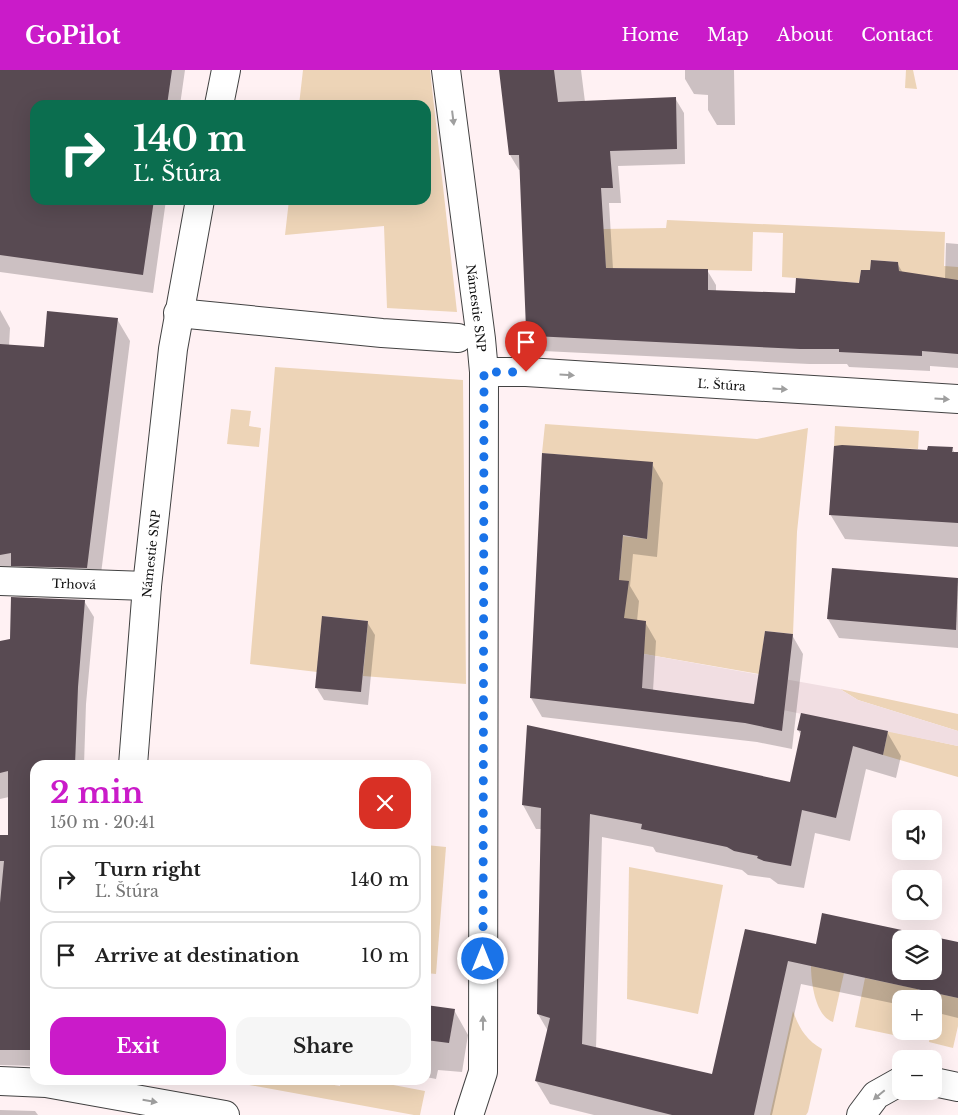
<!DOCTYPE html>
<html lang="en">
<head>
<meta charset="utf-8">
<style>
	:root { --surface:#fff; --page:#f6f6f6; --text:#222; --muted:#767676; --line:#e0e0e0; --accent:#ca1bc9 }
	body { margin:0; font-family:"Libre Baskerville",serif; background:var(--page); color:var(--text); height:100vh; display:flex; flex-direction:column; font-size:19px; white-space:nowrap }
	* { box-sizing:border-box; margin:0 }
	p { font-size:16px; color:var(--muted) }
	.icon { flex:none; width:28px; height:28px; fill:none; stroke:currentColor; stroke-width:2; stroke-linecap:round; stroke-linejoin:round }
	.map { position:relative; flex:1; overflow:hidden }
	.panel { position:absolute; left:30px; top:690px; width:401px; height:325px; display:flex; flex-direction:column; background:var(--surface); border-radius:15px; box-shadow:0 5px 20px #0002 }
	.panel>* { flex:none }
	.top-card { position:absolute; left:30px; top:30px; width:401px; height:105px; border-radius:15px; box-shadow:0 5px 20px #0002; background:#0b6e4f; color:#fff; overflow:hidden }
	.buttons { position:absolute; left:892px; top:740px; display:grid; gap:10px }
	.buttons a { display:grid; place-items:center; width:50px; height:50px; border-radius:10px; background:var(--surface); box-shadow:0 5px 20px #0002; font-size:25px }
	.pin { position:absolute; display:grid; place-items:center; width:42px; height:42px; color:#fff; margin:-51px -21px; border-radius:50% 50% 50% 0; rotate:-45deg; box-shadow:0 0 5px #0007 }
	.pin .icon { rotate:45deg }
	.me { position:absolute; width:55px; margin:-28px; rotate:0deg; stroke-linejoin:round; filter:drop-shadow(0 0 4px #0008) }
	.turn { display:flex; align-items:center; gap:18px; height:105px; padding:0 20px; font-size:22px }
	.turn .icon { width:65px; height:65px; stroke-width:2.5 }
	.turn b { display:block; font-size:35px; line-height:42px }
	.round { display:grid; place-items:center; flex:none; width:52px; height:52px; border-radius:15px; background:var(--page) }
	.summary { display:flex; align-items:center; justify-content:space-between; height:85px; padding:0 20px }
	h1 { font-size:30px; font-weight:800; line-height:38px; color:var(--accent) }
	.cta { display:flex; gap:10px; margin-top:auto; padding:10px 20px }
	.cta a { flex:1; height:58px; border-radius:15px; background:var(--accent); color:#fff; font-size:20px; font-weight:800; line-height:58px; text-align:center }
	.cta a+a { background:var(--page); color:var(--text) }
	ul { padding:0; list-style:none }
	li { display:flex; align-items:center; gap:15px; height:68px; margin:0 10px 8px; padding:0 10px; border:2px solid var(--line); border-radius:15px }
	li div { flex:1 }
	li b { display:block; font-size:19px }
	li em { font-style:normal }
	header { display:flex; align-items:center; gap:30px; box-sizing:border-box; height:70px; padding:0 25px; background:var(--accent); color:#fff }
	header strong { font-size:24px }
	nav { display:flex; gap:28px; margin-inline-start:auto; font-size:18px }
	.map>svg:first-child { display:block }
</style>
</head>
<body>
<header>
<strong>GoPilot</strong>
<nav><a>Home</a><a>Map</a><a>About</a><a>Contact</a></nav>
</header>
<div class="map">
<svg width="958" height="1045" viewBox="0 0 958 1045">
	<rect width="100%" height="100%" fill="#fff1f3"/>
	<g fill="#edd4b7">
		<polygon points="303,0 430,0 457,242 387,238 384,156 285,165 289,130 426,130 426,35 299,35"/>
		<polygon points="906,0 913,0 917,19 905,18"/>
		<polygon points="667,150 945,162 944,196 958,197 958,219 899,201 898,192 871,190 870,200 861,200 859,213 782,207 783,163 753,162 752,201 606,198 603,159 666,158"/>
		<polygon points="275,297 463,310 466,614 363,606 368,551 323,546 317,602 250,594"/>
		<polygon points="231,339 251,341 249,356 261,358 259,377 227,374"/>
		<polygon points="545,354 757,369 808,358 797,462 793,564 765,561 759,604 644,584 607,546 619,510 623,466 647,469 653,393 542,383"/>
		<polygon points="835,356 919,361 918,379 834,376"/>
		<polygon points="840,619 958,644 958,661 858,630"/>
		<polygon points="888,661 958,676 958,707 883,685"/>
		<polygon points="426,775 446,777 436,904 426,903"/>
		<polygon points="629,797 723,815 698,944 627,929"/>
		<path d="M811 896 844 903 833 952C815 946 811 912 811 896Z"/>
		<polygon points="865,908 918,919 916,929 901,929 901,961 909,961 908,968 855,957"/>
		<polygon points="939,924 958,928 958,956 953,978 929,972 931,961 934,961 934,949"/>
		<path d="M793 941C799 958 806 970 822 979L808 1042 806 1045H770Z"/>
		<polygon points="222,1010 306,1010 340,1016 341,1010 367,1010 425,1021 420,1045 414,1045"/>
	</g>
	<polygon fill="#f1dee2" points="644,584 840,619 858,630 958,661 958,676 754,634 630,616"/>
	<g fill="#0003" fill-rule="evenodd">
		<polygon points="0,0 185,0 180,35 35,35 35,130 166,130 153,223 0,202"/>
		<polygon points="500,0 581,0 585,32 675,28 684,43 685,94 618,96 621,133 609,133 613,199 707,200 716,215 716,222 797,224 860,214 871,201 897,193 903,203 945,209 946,173 958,174 958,298 930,296 930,301 849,297 847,294 809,294 543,281 528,259 521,100 519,100 510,85"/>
		<polygon points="685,0 734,0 735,55 717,55 708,40 708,25 694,24 685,9"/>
		<polygon points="0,240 10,258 9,276 45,279 117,249 130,271 99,520 0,508"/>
		<polygon points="952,379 955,383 958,384 958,477 845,469 830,444 929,381"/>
		<polygon points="652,394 663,413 657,487 633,484 630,516 639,531 637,551 645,552 656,571 653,621 756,635 792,565 803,584 792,679 757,672 542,647 531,628"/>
		<polygon points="833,500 958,510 958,578 839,568 828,549"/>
		<polygon points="84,531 94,547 86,634 84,695 35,695 35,996 0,995 0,767 9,766 9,727 0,729 0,572 11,570"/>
		<polygon points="367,552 375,565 368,635 324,630 316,617"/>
		<path d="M798 660 887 662 901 686 896 708 866 699 850 771 815 763 804 818 778 814 770 808 748 805 742 800 656 782 653 777 602 767 596 979 713 1006 746 860 817 875 823 844 958 874V948L934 942V929H901V935L801 914 772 1045H594L550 1034 536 1011 548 961 538 944 541 759H536L523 735 791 714 801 665ZM901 869H934V901H901Z"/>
		<polygon points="426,929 430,936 454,940 468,965 462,1002 438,1000 436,1009 426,1007"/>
		<polygon points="0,1040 35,1041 38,1045 0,1045"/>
	</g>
	<g fill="#584a52" fill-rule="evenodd">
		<polygon points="0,0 172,0 167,35 35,35 35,130 154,130 143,205 0,185"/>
		<polygon points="499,0 554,0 558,32 676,27 677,79 610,81 613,118 601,118 606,198 708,199 708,220 795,223 796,208 859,213 861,200 870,200 871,190 898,192 899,201 958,210 958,284 922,281 922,286 839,282 839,279 800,279 533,266 526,259 519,85 509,85"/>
		<polygon points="47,241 118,248 87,498 11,496 11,483 0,485 0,274 44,277"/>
		<polygon points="842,375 927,380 928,376 953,377 952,382 958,382 958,453 829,445 834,376"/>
		<polygon points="542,383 653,392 647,469 623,465 619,510 629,511 624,548 646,551 642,618 754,634 765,561 793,564 782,661 745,653 530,628"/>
		<polygon points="832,498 958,508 956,560 827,549"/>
		<polygon points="11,527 85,530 78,617 75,695 35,695 35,980 0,980 0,833 4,791 0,791 0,765 8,765 8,701 0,703 0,571 10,569"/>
		<polygon points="322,546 368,551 361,622 315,618"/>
		<path d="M801 643 888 661 883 685 853 676 836 748 802 740 791 796 764 791 757 788 758 786 734 781 727 777 641 759 642 754 590 744 582 974 712 1004 745 859 816 874 822 843 958 872V928L788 891 754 1045H672L535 1011 550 948 537 944 541 738 522 735 527 655 790 712 801 661 797 660ZM901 869H934V901H901Z"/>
		<polygon points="426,935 455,939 449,973 426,970"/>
	</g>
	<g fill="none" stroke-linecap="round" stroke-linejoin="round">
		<g stroke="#424242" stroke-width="30">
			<g id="minor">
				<path id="s1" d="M446 0 481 269 484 302 483 1002 469 1045"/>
				<polyline points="219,35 226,0"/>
				<polyline points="178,243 382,263 458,268"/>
				<path id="s2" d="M484 302H526L958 329"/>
				<path id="s3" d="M0 511 147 516"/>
				<path id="s4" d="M133 695 147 516 173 279 200 130"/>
				<polyline points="0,1011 46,1013 225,1045"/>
				<polyline points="934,1012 958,1017"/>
				<polyline points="861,1045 876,1025 901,1011"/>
			</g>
		</g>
		<use href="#minor" stroke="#fff" stroke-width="28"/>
	</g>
	<defs><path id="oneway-solid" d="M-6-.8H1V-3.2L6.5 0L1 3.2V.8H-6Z" transform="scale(1.25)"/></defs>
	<g fill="#9f9f9f">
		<use href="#oneway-solid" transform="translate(453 48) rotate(83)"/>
		<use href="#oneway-solid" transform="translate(567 305) rotate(4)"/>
		<use href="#oneway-solid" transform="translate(780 319) rotate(3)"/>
		<use href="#oneway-solid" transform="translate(942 329) rotate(3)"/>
		<use href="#oneway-solid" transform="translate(483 953) rotate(-90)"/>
		<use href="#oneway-solid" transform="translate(879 1025) rotate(140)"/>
		<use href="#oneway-solid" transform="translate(150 1031) rotate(10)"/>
	</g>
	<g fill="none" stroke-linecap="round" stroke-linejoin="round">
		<polyline stroke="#1a73e8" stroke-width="9" stroke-dasharray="0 16.2" points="483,889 484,302 526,302"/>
	</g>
	<g text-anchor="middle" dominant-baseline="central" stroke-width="5" stroke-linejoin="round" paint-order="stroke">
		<g font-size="12" fill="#0f0f0f" stroke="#fff">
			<text stroke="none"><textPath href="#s1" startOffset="240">Námestie SNP</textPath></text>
			<text stroke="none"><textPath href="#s2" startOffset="238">Ľ. Štúra</textPath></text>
			<text stroke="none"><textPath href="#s4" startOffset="212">Námestie SNP</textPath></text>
			<text stroke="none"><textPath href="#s3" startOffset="74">Trhová</textPath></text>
		</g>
	</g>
</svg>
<div class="buttons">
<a><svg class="icon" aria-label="sound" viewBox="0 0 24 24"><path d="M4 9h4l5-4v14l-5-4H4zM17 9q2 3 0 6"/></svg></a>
<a><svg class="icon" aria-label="search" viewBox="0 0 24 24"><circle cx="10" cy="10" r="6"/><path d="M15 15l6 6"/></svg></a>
<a><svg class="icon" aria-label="layers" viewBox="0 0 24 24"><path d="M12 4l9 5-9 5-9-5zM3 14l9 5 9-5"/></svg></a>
<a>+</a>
<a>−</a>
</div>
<div class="pin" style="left:526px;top:302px;background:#d93025"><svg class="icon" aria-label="arrive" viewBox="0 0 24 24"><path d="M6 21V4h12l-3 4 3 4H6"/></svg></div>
<svg class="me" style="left:483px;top:889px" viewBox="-20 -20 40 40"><circle r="17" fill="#1a73e8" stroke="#fff" stroke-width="3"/><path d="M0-11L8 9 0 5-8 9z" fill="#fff"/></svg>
<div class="top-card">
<div class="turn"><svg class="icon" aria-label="right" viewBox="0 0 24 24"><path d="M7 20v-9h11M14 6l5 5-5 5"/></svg><div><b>140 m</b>Ľ. Štúra</div></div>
</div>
<section class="panel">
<div class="summary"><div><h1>2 min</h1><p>150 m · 20:41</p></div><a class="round" style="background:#d93025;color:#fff"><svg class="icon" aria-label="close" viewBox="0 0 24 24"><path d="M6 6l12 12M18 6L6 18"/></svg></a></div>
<ul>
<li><svg class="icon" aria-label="right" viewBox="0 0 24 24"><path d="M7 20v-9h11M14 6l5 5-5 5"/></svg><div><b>Turn right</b><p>Ľ. Štúra</p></div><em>140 m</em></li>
<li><svg class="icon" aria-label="arrive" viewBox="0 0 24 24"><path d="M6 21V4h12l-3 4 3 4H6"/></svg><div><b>Arrive at destination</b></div><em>10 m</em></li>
</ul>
<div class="cta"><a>Exit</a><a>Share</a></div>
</section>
</div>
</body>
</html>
